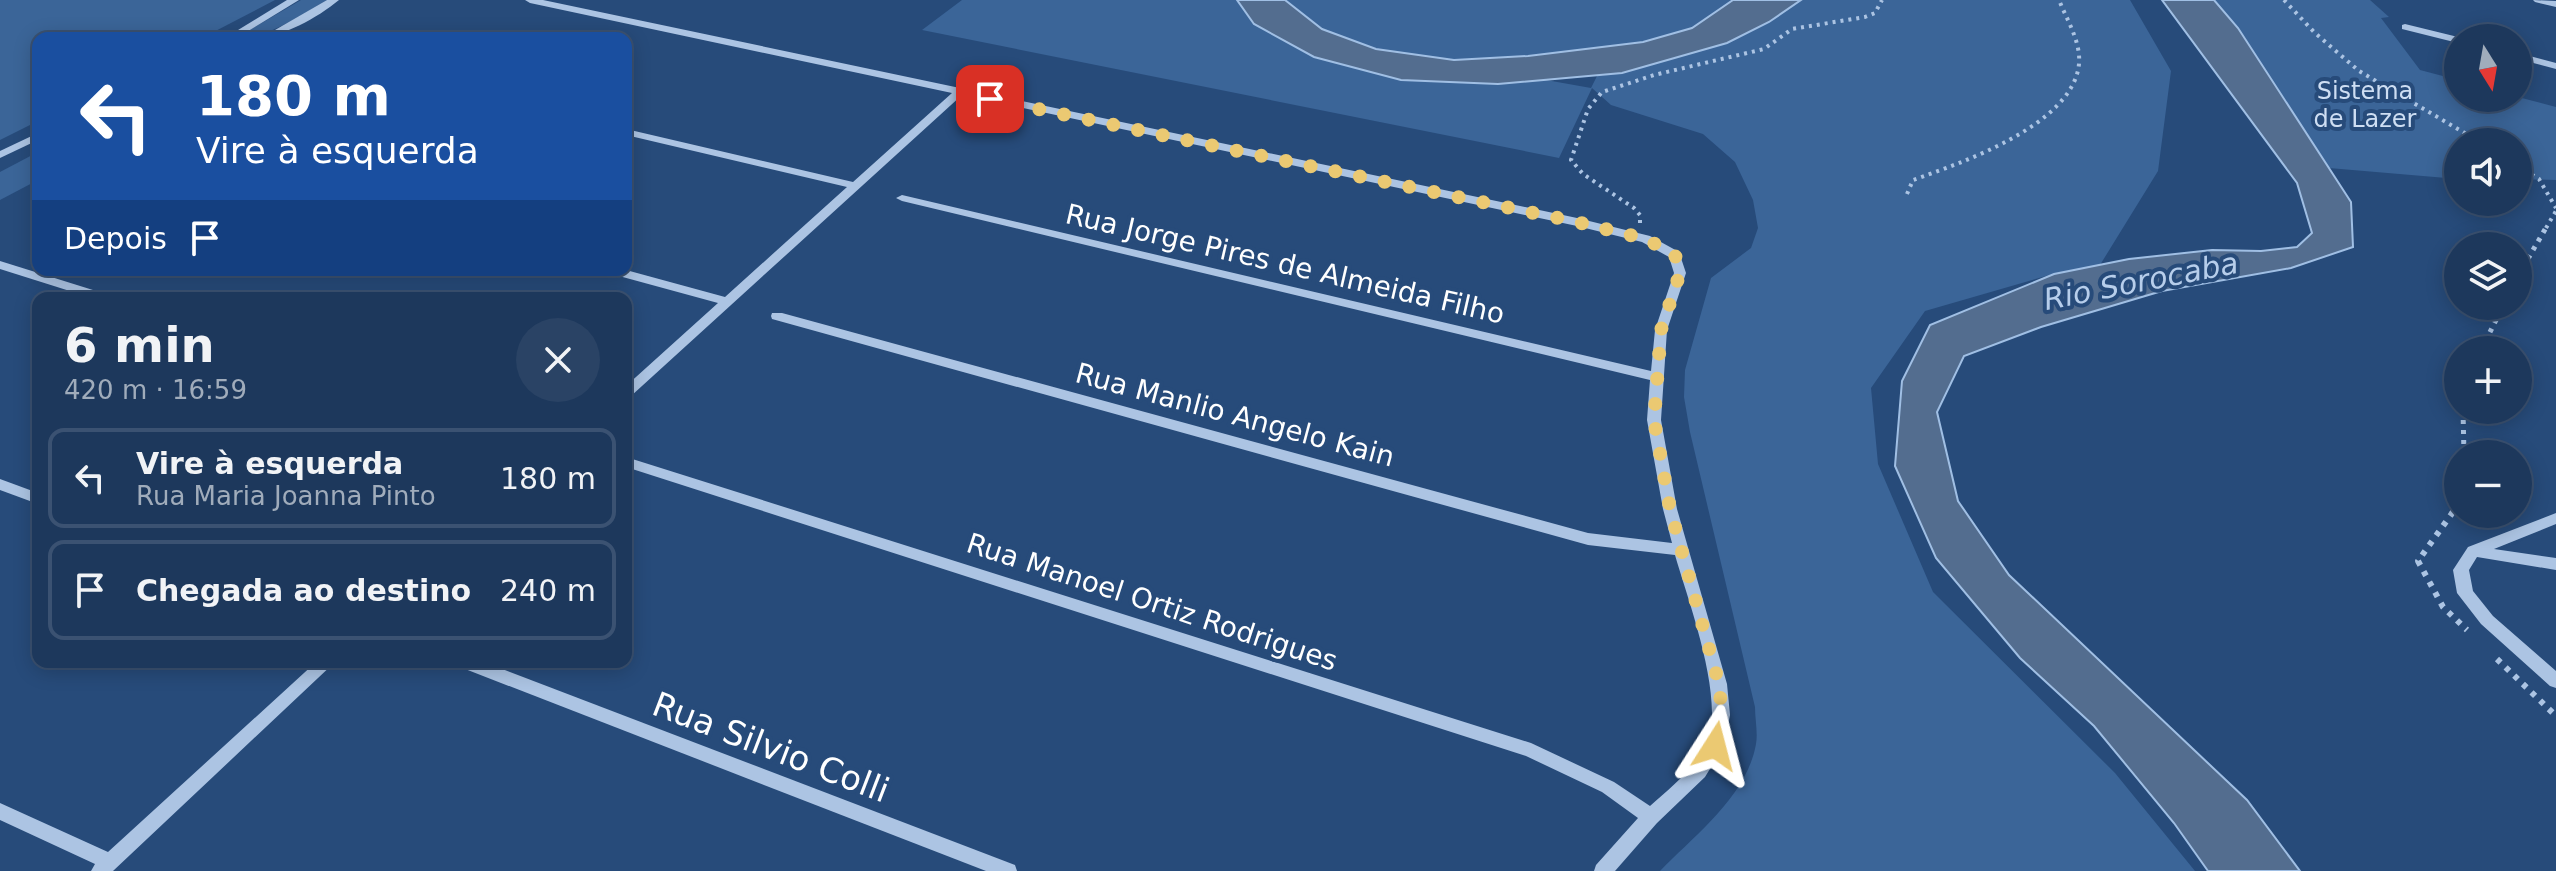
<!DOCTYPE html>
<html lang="pt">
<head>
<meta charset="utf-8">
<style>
	:root { --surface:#1d385c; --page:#2a4365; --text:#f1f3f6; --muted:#a0acbb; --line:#3b5272 }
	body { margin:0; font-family:"DejaVu Sans",sans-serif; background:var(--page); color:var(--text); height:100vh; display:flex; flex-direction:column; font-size:30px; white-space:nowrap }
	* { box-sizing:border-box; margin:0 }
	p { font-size:26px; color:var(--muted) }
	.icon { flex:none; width:44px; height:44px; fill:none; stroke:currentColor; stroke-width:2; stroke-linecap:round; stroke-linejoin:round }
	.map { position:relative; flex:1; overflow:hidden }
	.side { position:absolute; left:32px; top:292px; width:600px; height:376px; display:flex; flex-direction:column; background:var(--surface); border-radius:16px; box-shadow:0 4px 20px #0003,0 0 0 2px var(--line) }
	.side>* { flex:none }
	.banner { position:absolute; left:32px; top:32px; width:600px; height:244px; border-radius:16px; box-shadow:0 4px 20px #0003,0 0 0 2px var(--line); background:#1a4fa0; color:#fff; overflow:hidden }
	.needle { width:52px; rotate:169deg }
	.controls { position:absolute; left:2444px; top:24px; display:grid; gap:16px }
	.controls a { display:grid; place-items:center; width:88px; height:88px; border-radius:50%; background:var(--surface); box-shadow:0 4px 20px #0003,0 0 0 2px var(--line); font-size:40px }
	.pin { position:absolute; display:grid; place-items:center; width:68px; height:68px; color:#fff; margin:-34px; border-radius:16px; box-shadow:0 4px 12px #0006 }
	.me { position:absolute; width:88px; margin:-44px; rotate:9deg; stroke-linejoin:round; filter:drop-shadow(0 0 6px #0008) }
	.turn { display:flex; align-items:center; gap:28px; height:168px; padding:0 32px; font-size:36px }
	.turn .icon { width:104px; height:104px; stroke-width:2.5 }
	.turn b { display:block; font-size:56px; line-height:68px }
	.then { display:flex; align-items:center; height:76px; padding:0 32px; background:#0003; gap:16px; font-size:30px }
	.round { display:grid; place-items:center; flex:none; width:84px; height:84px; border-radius:42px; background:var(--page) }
	.summary { display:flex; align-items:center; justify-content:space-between; height:136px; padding:0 32px }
	h1 { font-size:48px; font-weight:700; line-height:60px }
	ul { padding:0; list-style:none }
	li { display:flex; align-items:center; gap:24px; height:100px; margin:0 16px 12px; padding:0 16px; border:4px solid var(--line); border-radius:16px }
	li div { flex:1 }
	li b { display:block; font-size:30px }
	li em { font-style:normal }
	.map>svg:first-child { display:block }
</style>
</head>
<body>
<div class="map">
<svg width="2556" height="871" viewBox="0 0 2556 871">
	<rect width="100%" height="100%" fill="#274b7a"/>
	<g fill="#3b6598">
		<polygon points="0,0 275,0 202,38 38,38 38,121 0,140"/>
		<path d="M301 0H327C299 16 269 38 236 38Z"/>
		<path d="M962 0H1237L1254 24 1401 80 1498 84 1546 80 1591 88 1597 76 1622 73 1769 22 1801 0H2130L2171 71 2158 171 2100 265 2053 274 1925 311 1871 388 1878 464 1933 592 2115 773 2195 871H1660C1695 835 1747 796 1756 744 1758 733 1755 719 1755 707L1690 432 1684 397 1685 370 1711 278 1751 248 1758 228 1753 200 1735 162 1703 134 1611 105 1592 88 1559 158 922 30Z"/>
		<polygon points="1285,0 1733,0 1692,28 1643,42 1528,56 1454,60 1376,49 1322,29"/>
		<polygon points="2214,0 2370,0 2389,17 2381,18 2420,70 2458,80 2458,98 2518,97 2556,107 2556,180 2518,179 2518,142 2458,142 2458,179 2329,168 2238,28"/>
		<polygon points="38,152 38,180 0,200 0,172"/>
	</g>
	<g fill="#536d8f" stroke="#a0bfe4" stroke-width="2">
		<polygon points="1237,0 1285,0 1322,29 1376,49 1454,60 1528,56 1643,42 1692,28 1733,0 1801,0 1769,22 1727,43 1622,73 1498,84 1401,80 1314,57 1254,24"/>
		<polygon points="2162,0 2214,0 2238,28 2351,202 2353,247 2291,268 2162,291 2041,327 1964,356 1937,412 1958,501 2009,575 2247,800 2300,871 2208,871 2174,823 2094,726 2020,658 1936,558 1895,466 1902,381 1930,325 2054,274 2129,259 2212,250 2261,251 2297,247 2312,233 2297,183"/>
	</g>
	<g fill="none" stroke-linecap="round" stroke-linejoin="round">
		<g stroke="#acc4e3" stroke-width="4" stroke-dasharray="3 5" stroke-linecap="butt">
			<polyline points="2284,0 2314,32 2359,71 2480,142"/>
			<polyline points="2518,166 2539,179 2556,208"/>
			<path d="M1907 194 1913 180C1961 163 2073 125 2079 64 2081 42 2067 20 2059 0"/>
			<polyline points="1640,223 1640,215 1634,208 1583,174 1571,160 1588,109 1602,92 1654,75 1764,49 1792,29 1865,17 1875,13 1882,0"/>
			<polyline points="2546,228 2556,211"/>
		</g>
		<g stroke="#acc4e3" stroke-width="5" stroke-dasharray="4 6" stroke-linecap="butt">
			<polyline points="2518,276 2547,226"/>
			<polyline points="2481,350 2503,306"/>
			<polyline points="2463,410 2464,454"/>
			<polyline points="2451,514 2458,504"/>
		</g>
		<g stroke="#acc4e3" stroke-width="6" stroke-dasharray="5 7" stroke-linecap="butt">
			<polyline points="2453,512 2418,561 2443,607 2467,630"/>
			<polyline points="2497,659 2556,716"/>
		</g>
		<g fill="#acc4e3" fill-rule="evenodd">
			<polygon points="287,0 299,0 237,38 225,38"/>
			<path d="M327 0H339C317 18 282 38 253 38L275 30Z"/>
			<path d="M525 0H543L1577 218 1650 236 1679 252 1686 273 1667 330 1661 420 1677 509 1727 684 1730 715 1724 746 1705 777 1657 823 1615 871H1594L1596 865 1638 818 1602 792 1526 756 626 467V457L1531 743 1614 782 1650 806C1670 788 1692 771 1705 748 1728 705 1688 601 1675 555L1588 545 772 319 771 316 772 313H782L1588 533 1672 543 1663 509 1647 420 1650 380 902 201 896 198 902 195 1651 371 1655 330 1674 273 1669 257 1642 242 1577 226 962 95 631 396 626 397V386L718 303 608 273 606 270H626L725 297 847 187 626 135V129L853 182 952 93 530 3Z"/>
			<polygon points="2533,0 2556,1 2556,7 2535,2"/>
			<polygon points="2405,24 2458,37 2462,38 2458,38 2458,43 2402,29 2402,25"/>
			<polygon points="2518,53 2556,63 2556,69 2518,59"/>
			<polygon points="38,133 38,140 0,158 0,151"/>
			<polygon points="0,261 109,295 111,298 92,298 0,269"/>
			<polygon points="0,479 38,493 38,504 0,490"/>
			<polygon points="2556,513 2556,524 2494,549 2556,558 2556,570 2477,557 2469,570 2473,591 2493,616 2556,671 2556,688 2550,686 2481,624 2457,593 2453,570 2468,547"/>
			<polygon points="316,662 335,662 113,871 91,871 95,864 0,820 0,803 108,852"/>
			<polygon points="458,662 484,662 1015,865 1017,871 986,871 460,667"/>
		</g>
	</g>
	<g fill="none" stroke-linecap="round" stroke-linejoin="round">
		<polyline stroke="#ebc972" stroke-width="14" stroke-dasharray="0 25.2" points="990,99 1577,222 1646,239 1675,255 1680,273 1661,330 1654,420 1670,509 1719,684 1722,715 1715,746"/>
	</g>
	<g text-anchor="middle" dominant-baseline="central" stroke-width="8" stroke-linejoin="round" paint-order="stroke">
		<g font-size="24" fill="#cedef3" stroke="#274b7a">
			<text x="2365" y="91">Sistema<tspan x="2365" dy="28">de Lazer</tspan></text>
		</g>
		<g font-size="28" fill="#fff" stroke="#274b7a">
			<text transform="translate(1285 264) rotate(13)">Rua Jorge Pires de Almeida Filho</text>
			<text transform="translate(1235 415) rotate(15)">Rua Manlio Angelo Kain</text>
			<text transform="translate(1152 602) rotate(18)">Rua Manoel Ortiz Rodrigues</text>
		</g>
		<g font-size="30" font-style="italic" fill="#b7ceeb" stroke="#274b7a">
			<text transform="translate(2141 281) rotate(-11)">Rio Sorocaba</text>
		</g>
		<g font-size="34" fill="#fff" stroke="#274b7a">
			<text transform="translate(771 747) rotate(21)">Rua Silvio Colli</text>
		</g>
	</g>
</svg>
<div class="controls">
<a><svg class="needle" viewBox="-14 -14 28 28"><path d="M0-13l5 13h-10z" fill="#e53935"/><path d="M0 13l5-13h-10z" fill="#a0acbb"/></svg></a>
<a><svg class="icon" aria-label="sound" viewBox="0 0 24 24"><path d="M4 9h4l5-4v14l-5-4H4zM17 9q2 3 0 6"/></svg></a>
<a><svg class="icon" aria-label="layers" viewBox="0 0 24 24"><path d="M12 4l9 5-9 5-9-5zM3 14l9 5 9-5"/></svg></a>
<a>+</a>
<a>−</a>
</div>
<div class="pin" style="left:990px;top:99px;background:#d93025"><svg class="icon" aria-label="arrive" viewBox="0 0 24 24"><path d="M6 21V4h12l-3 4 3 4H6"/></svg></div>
<svg class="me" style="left:1715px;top:746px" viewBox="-20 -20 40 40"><path d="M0-17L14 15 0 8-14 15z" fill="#ebc972" stroke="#fff" stroke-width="4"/></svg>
<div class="banner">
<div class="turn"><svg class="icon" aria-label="left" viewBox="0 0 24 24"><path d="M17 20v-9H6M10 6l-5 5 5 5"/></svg><div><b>180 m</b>Vire à esquerda</div></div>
<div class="then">Depois<svg class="icon" aria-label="arrive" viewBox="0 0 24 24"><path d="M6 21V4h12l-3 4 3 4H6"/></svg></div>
</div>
<section class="side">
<div class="summary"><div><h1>6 min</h1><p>420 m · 16:59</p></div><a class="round"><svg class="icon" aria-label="close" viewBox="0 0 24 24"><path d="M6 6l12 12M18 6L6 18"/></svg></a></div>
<ul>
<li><svg class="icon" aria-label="left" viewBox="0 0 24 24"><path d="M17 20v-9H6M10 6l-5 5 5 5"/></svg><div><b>Vire à esquerda</b><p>Rua Maria Joanna Pinto</p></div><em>180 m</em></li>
<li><svg class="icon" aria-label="arrive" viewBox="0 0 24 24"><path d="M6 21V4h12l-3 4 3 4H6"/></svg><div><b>Chegada ao destino</b></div><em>240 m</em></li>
</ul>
</section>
</div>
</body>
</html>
